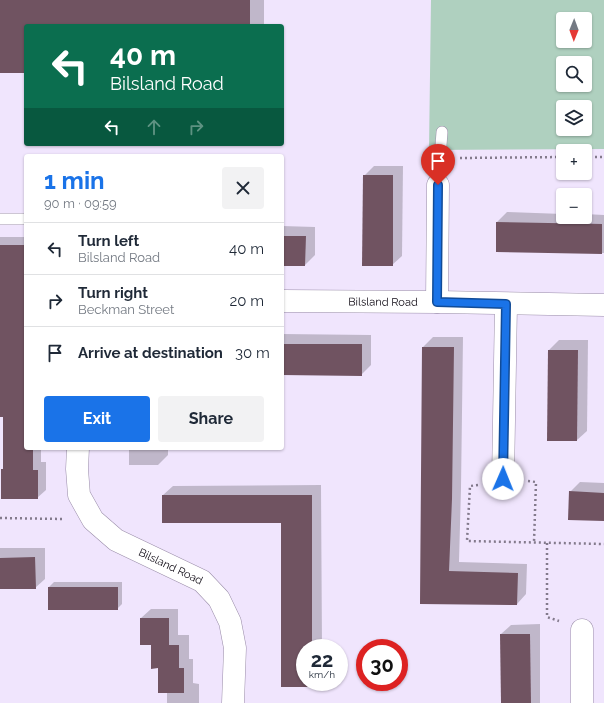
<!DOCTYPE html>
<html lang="en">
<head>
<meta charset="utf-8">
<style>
	:root { --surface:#fff; --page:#f2f2f3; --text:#1f2937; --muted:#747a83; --line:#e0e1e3; --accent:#1a73e8 }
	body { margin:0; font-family:Raleway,sans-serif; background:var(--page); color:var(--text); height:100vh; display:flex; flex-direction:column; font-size:15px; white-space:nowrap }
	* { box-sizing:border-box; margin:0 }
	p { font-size:13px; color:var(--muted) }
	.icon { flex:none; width:22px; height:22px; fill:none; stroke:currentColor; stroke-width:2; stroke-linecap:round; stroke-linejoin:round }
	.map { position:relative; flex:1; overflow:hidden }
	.drawer { position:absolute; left:24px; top:154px; width:260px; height:296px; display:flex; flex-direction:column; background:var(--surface); border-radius:4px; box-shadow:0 1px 3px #0004 }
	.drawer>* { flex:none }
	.top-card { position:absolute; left:24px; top:24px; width:260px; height:122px; border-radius:4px; box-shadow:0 1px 3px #0004; background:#0b6e4f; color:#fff; overflow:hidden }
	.needle { width:26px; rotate:181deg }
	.tools { position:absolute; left:556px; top:12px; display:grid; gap:8px }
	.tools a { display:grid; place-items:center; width:36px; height:36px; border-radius:4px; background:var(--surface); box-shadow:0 1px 3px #0004; font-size:20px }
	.speed { position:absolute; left:296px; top:639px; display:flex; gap:8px; font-size:20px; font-weight:700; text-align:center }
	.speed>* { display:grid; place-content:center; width:52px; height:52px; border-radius:50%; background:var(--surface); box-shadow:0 1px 3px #0004; line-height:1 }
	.speed small { font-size:10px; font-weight:400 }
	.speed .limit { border:6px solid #d22; background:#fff; color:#111 }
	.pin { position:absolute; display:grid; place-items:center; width:34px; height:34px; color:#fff; margin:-41px -17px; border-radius:50% 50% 50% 0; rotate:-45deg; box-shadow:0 0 4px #0007 }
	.pin .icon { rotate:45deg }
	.me { position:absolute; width:44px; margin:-22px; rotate:1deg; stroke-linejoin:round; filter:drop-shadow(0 0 3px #0008) }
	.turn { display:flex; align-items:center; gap:14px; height:84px; padding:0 20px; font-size:18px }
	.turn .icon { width:52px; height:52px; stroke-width:2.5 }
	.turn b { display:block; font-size:28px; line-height:34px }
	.lanes { display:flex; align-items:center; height:38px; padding:0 20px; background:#0003; justify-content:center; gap:20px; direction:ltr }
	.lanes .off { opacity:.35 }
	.round { display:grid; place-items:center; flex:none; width:42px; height:42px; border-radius:4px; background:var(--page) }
	.overview { display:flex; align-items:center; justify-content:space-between; height:68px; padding:0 20px }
	h1 { font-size:24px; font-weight:700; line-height:30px; color:var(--accent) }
	.button { display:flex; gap:8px; margin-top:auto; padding:8px 20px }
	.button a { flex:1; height:46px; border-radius:4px; background:var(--accent); color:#fff; font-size:16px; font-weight:700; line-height:46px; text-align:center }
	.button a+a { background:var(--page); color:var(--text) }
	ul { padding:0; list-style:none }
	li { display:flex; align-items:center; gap:12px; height:52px; padding:0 20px; border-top:1px solid var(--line) }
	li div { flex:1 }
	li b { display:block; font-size:15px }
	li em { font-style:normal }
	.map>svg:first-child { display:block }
</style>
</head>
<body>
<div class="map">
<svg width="604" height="703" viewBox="0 0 604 703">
	<rect width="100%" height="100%" fill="#f0e5fd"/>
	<path fill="#afd0bf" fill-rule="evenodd" d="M431 0H604V149L429 150ZM563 19H585V41H563ZM563 63H585V85H563ZM563 107H585V129H563Z"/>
	<g fill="#0003">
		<polygon points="0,0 264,0 264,26 26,26 26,72 0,72"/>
		<polygon points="374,166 403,166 402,256 392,265 364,176"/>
		<polygon points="507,212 563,214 563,217 585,217 585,214 604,215 604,253 497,251 497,222"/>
		<polygon points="282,226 315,227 315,255 305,265 282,265"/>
		<polygon points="0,237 26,237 26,448 41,448 41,462 46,462 46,490 37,498 2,470 4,467 4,416 0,416"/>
		<polygon points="282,334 371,335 371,365 361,375 282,374"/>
		<polygon points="433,337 463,337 461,488 459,562 527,564 526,594 517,604 421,603 423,347"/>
		<polygon points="559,340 588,340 587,431 577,440 549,350"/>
		<polygon points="129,448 168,448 168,455 158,465 129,465"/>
		<polygon points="580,482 604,483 604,520 570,492"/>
		<polygon points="321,485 322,648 305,648 305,682 316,682 312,686 282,686 282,522 163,495 173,486"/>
		<polygon points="0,548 45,548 45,579 35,588 0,588"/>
		<polygon points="54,582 122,582 122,604 117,609 49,587"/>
		<polygon points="151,609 178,609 178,635 189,635 189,659 193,659 193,683 199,684 199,703 167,703 167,692 152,644 141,618"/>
		<polygon points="540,624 540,703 502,703 501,634 511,625"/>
	</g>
	<g fill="#705361">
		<polygon points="0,0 250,0 250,26 26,26 26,73 0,73"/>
		<polygon points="363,175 393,175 393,266 362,266"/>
		<polygon points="496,222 602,224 602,254 496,252"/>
		<polygon points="282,236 306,236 305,266 282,266"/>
		<polygon points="0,245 26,245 26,268 24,268 24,360 26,360 26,448 33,448 33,470 38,470 38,499 1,499 1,469 3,469 3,417 0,417"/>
		<polygon points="282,344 362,344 362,376 282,375"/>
		<polygon points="422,347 454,347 452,499 449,571 518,573 517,605 420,604"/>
		<polygon points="548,350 578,350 577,441 547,441"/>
		<polygon points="569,491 604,493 604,521 568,520"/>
		<polygon points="162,495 312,495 312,648 305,648 305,682 312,682 312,687 281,687 281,523 162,523"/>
		<polygon points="35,557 36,589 0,589 0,558"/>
		<rect x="48" y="587" width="70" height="23"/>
		<polygon points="140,618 169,618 169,645 179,645 179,668 184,668 184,693 158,693 158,668 151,669 151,645 140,645"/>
		<polygon points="500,634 530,634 531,703 501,703"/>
	</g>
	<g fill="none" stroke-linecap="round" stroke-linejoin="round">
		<g stroke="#9a8da9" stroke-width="12">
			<g id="service">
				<polyline points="438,185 442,132"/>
				<polyline points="0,219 26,219"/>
			</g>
		</g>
		<g stroke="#9a8da9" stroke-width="23">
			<g id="minor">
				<path id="s1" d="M282 301 437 302 604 305"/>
				<polyline points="437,302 438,185"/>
				<path id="s2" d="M78 448 77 469 79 495 93 520 116 540 202 581 219 599 230 622 235 648 233 703"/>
				<polyline points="503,479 506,304"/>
				<polyline points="582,703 582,630"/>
			</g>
		</g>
		<g stroke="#837a8c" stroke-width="2.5" stroke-dasharray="2 3" stroke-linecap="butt">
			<polyline points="585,157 604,157"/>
			<polyline points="460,158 563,157"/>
			<polyline points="528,481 536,482 534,542"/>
			<polyline points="478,485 470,486 467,541 604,544"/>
			<polyline points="0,518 63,519"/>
			<polyline points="547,543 547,617 559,621"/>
		</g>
		<use href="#service" stroke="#fff" stroke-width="11"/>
		<use href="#minor" stroke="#fff" stroke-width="22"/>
	</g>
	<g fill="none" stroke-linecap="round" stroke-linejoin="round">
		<g stroke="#114b97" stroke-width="10">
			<polyline id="route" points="438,185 437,302 506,304 503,479"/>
		</g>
		<use href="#route" stroke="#1a73e8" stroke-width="7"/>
	</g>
	<g text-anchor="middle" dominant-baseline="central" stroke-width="4" stroke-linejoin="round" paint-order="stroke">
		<g font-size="11" fill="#0e0913" stroke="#fff">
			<text stroke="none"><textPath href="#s1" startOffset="101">Bilsland Road</textPath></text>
			<text stroke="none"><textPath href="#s2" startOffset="167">Bilsland Road</textPath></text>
		</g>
	</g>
</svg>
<div class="tools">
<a><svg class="needle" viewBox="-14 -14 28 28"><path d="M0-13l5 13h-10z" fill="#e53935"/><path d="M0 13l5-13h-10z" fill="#747a83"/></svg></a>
<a><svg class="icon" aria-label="search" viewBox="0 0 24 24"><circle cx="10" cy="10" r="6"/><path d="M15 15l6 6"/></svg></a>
<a><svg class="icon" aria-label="layers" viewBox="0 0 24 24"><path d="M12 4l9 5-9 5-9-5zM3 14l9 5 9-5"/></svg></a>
<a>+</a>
<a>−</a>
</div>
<div class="speed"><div>22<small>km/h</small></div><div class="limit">30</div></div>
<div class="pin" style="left:438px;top:185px;background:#d93025"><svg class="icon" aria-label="arrive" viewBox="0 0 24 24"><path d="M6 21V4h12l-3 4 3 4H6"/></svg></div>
<svg class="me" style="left:503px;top:479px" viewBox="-20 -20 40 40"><circle r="19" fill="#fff"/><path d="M0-13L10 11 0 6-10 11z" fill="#1a73e8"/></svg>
<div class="top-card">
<div class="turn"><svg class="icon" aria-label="left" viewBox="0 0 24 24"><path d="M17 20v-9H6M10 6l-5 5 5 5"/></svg><div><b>40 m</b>Bilsland Road</div></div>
<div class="lanes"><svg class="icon" aria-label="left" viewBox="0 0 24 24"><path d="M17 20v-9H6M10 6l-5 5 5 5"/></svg><svg class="icon off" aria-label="ahead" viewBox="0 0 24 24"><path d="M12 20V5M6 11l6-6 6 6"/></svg><svg class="icon off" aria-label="right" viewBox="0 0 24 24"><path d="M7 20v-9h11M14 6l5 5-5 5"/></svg></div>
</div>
<section class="drawer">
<div class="overview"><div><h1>1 min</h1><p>90 m · 09:59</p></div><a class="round"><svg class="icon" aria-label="close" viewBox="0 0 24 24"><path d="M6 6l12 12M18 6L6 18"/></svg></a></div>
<ul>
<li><svg class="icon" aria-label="left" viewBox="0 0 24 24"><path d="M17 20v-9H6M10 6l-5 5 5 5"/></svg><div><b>Turn left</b><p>Bilsland Road</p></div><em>40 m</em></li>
<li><svg class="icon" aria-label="right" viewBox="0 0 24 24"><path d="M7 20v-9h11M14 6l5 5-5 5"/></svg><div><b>Turn right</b><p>Beckman Street</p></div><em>20 m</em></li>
<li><svg class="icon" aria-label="arrive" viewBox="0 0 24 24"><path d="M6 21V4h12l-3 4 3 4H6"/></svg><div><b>Arrive at destination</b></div><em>30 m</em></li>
</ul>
<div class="button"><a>Exit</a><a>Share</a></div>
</section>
</div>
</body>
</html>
